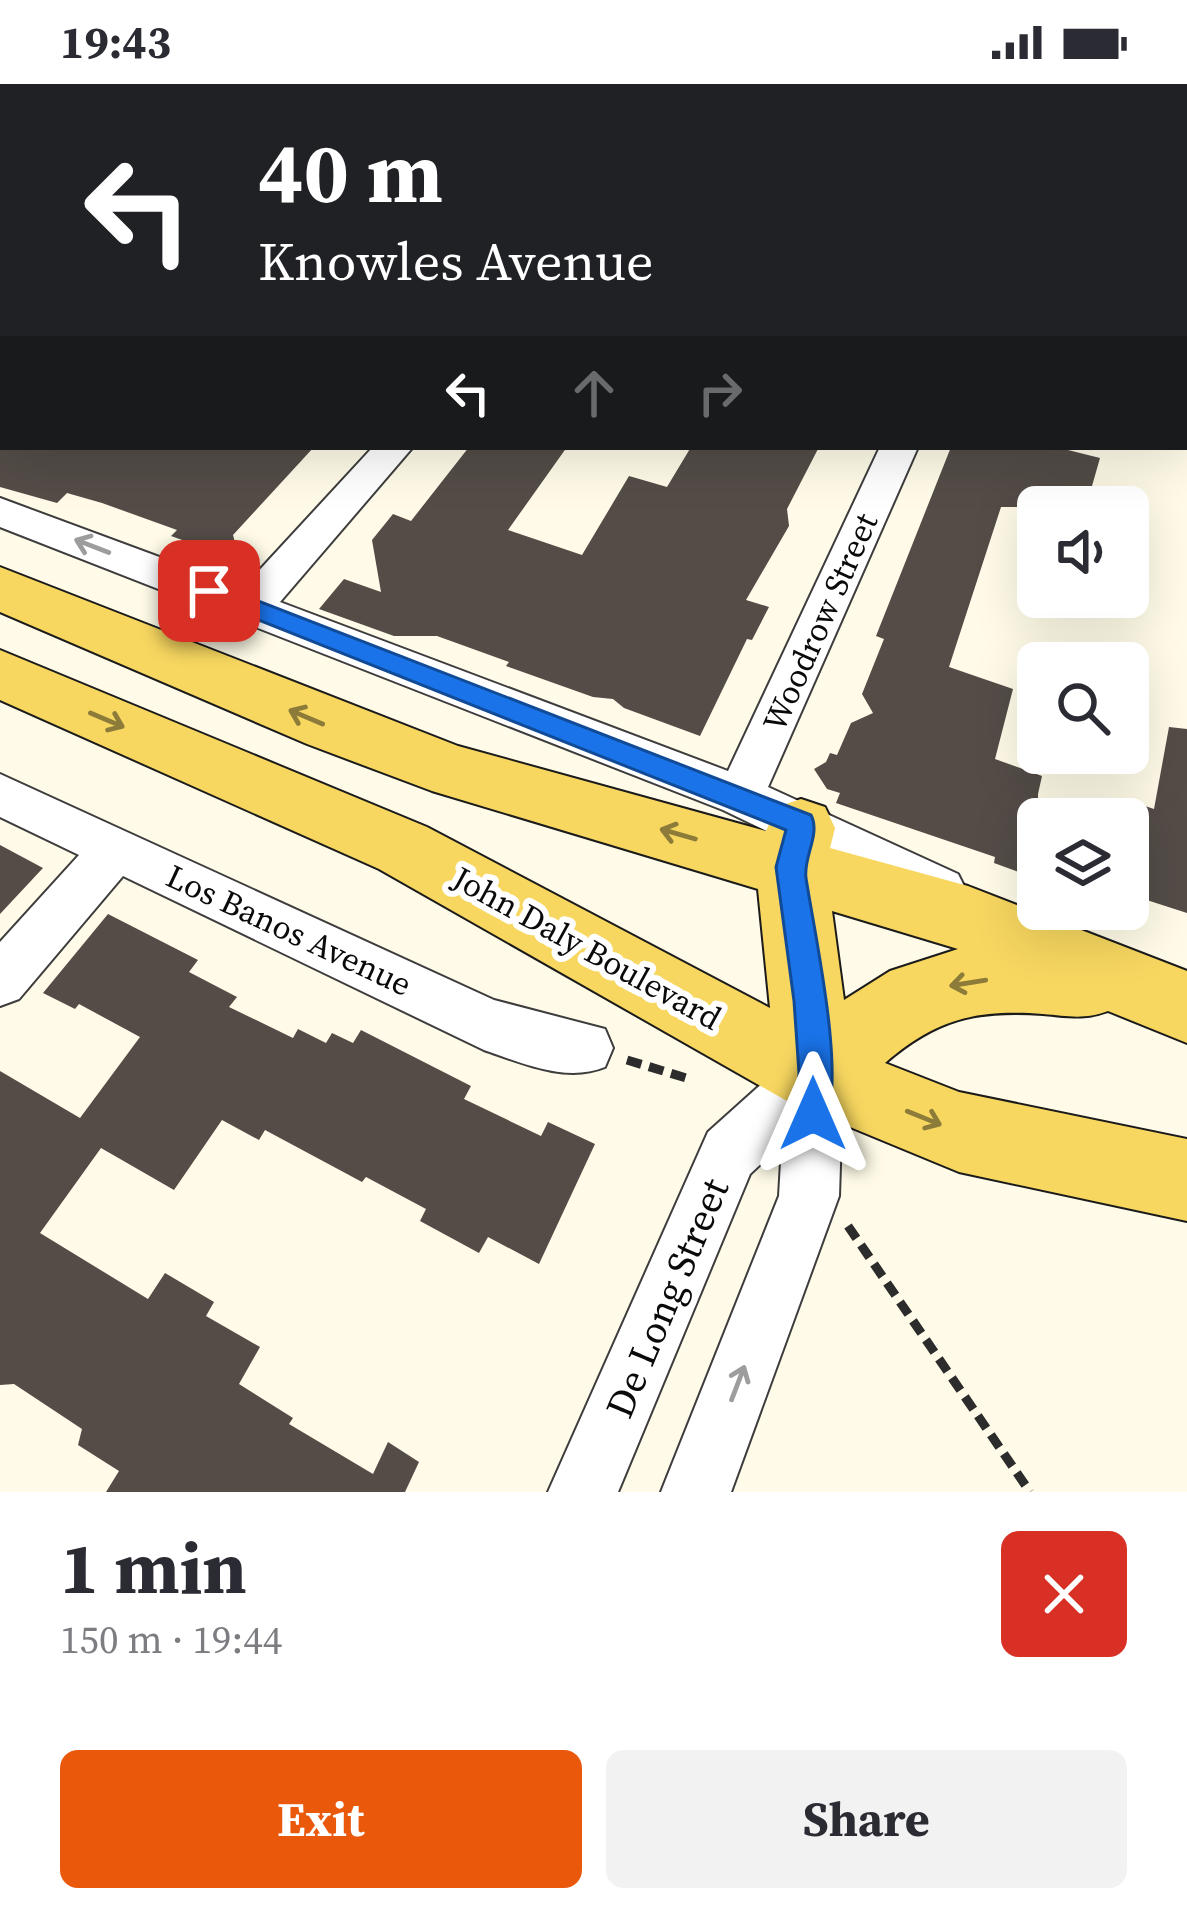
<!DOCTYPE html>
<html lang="en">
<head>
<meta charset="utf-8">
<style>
	:root { --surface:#fff; --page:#f2f2f3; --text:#2b2b33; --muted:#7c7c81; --accent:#ea580c }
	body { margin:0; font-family:"Source Serif 4",serif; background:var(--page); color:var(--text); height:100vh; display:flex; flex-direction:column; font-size:45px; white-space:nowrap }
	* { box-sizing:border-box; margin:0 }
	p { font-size:39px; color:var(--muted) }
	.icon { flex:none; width:66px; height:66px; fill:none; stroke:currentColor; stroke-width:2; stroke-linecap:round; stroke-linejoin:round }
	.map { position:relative; height:1408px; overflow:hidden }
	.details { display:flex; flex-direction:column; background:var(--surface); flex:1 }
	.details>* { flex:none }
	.guide { position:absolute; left:0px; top:0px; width:1188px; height:366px; box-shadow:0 12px 48px #0002; background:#202124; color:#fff; overflow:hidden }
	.buttons { position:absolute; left:1017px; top:402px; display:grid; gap:24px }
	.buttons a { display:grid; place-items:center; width:132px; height:132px; border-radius:18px; background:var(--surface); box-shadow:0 12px 48px #0002; font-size:60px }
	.pin { position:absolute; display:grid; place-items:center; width:102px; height:102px; color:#fff; margin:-51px; border-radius:24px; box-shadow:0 6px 18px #0006 }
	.me { position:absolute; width:132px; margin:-66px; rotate:0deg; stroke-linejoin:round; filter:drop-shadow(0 0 9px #0008) }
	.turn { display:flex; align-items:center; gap:42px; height:252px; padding:0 60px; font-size:54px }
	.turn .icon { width:156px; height:156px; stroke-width:2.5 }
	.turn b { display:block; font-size:84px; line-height:102px }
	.lanes { display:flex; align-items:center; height:114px; padding:0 60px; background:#0003; justify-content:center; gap:60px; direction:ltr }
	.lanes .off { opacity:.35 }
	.round { display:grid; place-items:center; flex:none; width:126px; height:126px; border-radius:18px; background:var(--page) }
	.headline { display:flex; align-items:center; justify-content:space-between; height:204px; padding:0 60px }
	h1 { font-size:72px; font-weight:700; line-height:90px }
	.cta { display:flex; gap:24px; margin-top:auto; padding:24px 60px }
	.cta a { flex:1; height:138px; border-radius:18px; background:var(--accent); color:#fff; font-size:48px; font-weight:700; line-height:138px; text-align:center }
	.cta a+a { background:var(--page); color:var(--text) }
	.status { display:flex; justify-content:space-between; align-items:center; height:84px; padding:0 60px; background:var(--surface); direction:ltr }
	.status svg { height:33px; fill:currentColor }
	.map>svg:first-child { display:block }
</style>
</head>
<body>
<div class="status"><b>19:43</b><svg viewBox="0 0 49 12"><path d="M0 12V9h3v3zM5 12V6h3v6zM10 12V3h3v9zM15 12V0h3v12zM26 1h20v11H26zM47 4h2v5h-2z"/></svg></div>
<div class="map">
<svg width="1187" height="1408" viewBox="0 0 1187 1408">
	<rect width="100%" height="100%" fill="#fffbe8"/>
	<g fill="#534c47">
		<polygon points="0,363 314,363 233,451 243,489 177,465 185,457 171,452 177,446 102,419 67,409 57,419 0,403"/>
		<polygon points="469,363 567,363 508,446 582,471 629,392 667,403 691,363 819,363 787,425 789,442 746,516 769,523 752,556 747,555 700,652 624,624 613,615 593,613 506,582 509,578 437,552 394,552 319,525 344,495 381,508 372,456 393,430 411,437"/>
		<polygon points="951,363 1056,363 1100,374 1086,423 1001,423 949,583 1013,605 995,675 1042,692 1038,710 1038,795 994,779 995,773 836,719 840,709 827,705 814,685 826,678 830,669 837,671 851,639 873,629 862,610 884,555 876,552"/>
		<polygon points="1169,643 1187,645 1187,829 1128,810 1128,741 1140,746 1145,722 1154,725"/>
		<polygon points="0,761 43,784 0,830"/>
		<polygon points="108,830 198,876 189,888 237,913 229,923 293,954 298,945 326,959 332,949 353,959 361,946 471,1002 464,1015 541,1052 548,1038 595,1060 539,1180 488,1153 479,1169 420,1137 426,1125 366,1093 362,1098 265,1046 259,1056 222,1036 174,1106 101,1064 40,1149 148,1215 165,1189 214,1218 206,1232 260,1263 239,1300 293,1334 289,1340 373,1390 388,1358 419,1378 405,1408 106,1408 119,1387 78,1361 82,1345 14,1300 0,1301 0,987 80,1034 140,953 79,920 75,925 43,909"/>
	</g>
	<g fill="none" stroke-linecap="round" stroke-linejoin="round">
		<g stroke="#3d3d3d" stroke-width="4">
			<g id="street">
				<polygon points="535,0 573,0 575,3 537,3"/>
				<rect x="1185" y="128" width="2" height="18"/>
				<polygon points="3,198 3,219 0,220 0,199"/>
				<polygon points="373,363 413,363 280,518 728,687 880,363 918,363 768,703 958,790 966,806 958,822 940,829 922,822 723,726 0,443 0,414 243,504"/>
				<path d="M0 690 494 916 605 945 613 964 605 983C566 999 522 979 484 966L123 792 19 915 0 922V858L79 771 0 733Z"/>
				<polygon points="815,962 835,970 843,990 839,1112 731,1408 661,1408 779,1112 782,1060 750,1090 618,1408 548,1408 708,1048 795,970"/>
			</g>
		</g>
		<g stroke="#1b1b1b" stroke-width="4">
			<path id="primary" d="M0 483 458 662 766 747 777 723 801 715 825 723 835 744 830 764 968 802 1187 887V959L1108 927C1084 936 1068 932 1043 930 976 925 936 935 885 979L959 1008 1187 1055V1137L959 1088 787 1017 379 785 0 616V566L427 743 770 924 758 805 432 707 307 660 0 528ZM832 827 958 865 890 887 844 916Z"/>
		</g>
		<g stroke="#2c2c2c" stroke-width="9" stroke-dasharray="15 8" stroke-linecap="butt">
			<polyline points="627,976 693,996"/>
			<polyline points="848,1142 1030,1408"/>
		</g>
		<use href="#street" fill="#fff" fill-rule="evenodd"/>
		<use href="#primary" fill="#f7d760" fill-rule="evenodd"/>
	</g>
	<defs><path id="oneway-shaft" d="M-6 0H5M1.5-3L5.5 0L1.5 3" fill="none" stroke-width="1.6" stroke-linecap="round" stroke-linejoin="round" transform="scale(3)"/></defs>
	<g stroke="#9d9d9d">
		<use href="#oneway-shaft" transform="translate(92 462) rotate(-159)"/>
		<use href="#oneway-shaft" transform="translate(738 1299) rotate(-69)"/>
	</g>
	<g stroke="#8c7b39">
		<use href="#oneway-shaft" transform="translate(306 633) rotate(-157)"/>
		<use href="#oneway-shaft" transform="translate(107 636) rotate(23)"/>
		<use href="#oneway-shaft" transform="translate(678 750) rotate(-164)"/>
		<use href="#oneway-shaft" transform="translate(968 899) rotate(171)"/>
		<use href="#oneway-shaft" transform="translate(924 1034) rotate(22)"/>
	</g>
	<path fill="#1a73e8" stroke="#114b97" stroke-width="3" d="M209 498 811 731C821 750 803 773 806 794 815 853 846 990 825 1042L813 1047 802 1042 797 1030 799 989 794 917 776 783 786 746 201 513V501Z"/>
	<g text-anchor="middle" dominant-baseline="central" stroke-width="12" stroke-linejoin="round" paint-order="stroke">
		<g font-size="33" fill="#0a0a0a" stroke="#fff">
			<text transform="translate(820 538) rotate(-66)">Woodrow Street</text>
			<text transform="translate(289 846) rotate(25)">Los Banos Avenue</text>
			<text transform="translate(587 864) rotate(29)">John Daly Boulevard</text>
		</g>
		<g font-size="39" fill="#0a0a0a" stroke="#fff">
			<text transform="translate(667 1214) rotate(-67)">De Long Street</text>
		</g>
	</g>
</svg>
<div class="buttons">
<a><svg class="icon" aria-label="sound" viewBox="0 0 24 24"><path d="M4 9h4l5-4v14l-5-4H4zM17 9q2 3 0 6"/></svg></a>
<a><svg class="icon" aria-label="search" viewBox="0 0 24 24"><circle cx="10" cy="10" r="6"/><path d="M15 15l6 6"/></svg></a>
<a><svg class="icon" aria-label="layers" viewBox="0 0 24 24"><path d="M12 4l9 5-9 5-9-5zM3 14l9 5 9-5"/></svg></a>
</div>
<div class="pin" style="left:209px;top:507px;background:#d93025"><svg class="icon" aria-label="arrive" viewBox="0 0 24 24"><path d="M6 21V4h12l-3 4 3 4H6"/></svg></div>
<svg class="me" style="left:813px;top:1030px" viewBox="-20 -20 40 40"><path d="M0-17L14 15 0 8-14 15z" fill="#1a73e8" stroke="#fff" stroke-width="4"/></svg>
<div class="guide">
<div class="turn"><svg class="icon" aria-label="left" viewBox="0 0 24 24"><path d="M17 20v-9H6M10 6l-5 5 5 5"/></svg><div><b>40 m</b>Knowles Avenue</div></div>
<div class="lanes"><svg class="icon" aria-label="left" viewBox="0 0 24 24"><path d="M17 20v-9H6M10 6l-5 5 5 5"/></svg><svg class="icon off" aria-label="ahead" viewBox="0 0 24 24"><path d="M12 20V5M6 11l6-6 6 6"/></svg><svg class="icon off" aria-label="right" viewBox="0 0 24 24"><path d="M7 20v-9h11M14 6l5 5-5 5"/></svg></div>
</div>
</div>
<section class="details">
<div class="headline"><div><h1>1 min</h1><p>150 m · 19:44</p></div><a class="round" style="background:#d93025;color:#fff"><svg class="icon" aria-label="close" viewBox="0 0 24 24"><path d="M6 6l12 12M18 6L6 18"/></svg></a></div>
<div class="cta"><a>Exit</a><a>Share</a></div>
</section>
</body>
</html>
